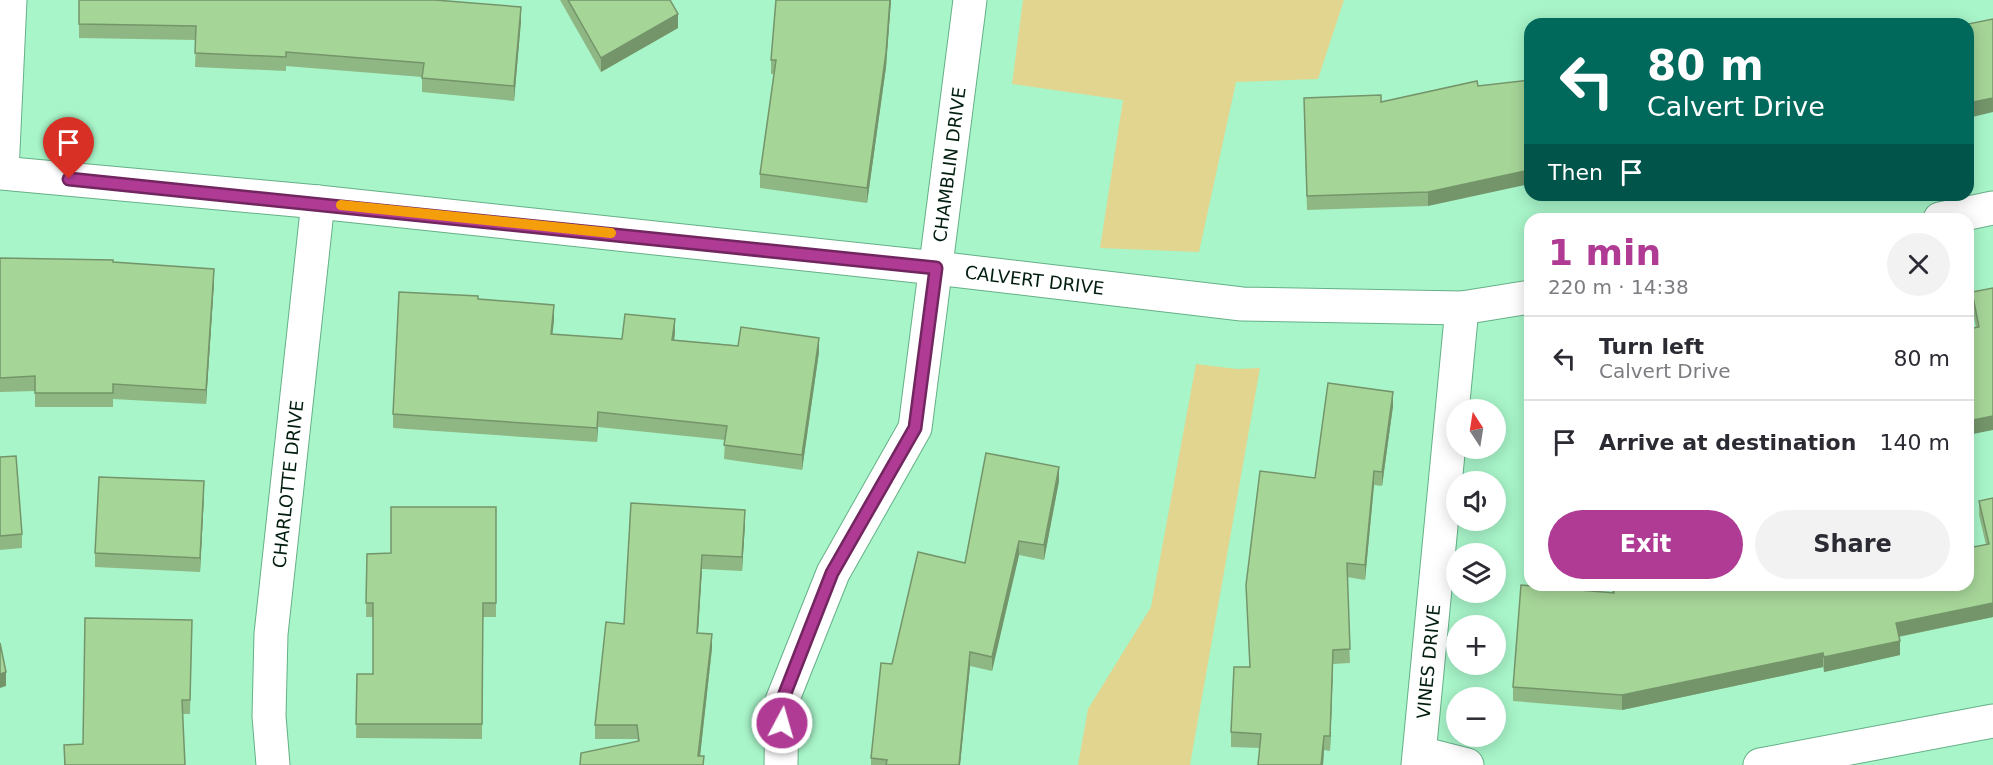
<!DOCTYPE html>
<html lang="en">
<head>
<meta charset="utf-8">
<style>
	:root { --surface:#fff; --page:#f2f2f3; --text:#2b2b33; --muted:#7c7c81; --line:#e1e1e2; --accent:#b03b94 }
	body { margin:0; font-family:"DejaVu Sans",sans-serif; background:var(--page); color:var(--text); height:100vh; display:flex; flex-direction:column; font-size:22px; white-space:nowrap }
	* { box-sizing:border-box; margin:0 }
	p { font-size:20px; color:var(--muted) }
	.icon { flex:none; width:33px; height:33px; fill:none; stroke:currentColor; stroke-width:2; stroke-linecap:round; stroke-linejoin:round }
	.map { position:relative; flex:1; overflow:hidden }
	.panel { position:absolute; left:1524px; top:213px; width:450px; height:378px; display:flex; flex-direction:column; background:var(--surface); border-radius:18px; box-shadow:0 3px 15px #0003 }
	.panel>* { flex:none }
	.top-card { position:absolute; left:1524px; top:18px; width:450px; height:183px; border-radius:18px; box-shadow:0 3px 15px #0003; background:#00695c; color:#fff; overflow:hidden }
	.needle { width:39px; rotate:348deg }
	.tools { position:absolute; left:1446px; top:399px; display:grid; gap:12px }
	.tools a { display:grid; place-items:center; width:60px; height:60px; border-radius:50%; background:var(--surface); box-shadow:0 3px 15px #0003; font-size:30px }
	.pin { position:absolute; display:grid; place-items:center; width:51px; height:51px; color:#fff; margin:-62px -26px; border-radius:50% 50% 50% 0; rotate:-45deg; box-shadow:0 0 6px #0007 }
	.pin .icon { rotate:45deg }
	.me { position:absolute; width:66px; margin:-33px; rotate:6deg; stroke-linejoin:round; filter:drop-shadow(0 0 4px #0008) }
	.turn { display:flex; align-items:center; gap:21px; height:126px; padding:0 24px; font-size:27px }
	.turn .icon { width:78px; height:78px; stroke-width:2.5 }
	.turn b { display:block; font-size:42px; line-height:51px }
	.then { display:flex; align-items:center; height:57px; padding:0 24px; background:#0003; gap:12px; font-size:22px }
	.round { display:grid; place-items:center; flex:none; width:63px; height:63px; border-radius:32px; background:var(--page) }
	.headline { display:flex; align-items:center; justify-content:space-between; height:102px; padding:0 24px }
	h1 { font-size:36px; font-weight:800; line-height:45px; color:var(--accent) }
	.primary-button { display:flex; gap:12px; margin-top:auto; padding:12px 24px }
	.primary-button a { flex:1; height:69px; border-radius:36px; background:var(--accent); color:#fff; font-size:24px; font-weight:800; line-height:69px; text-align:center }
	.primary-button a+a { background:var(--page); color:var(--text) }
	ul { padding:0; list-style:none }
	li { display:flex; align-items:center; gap:18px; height:84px; padding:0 24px; border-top:2px solid var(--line) }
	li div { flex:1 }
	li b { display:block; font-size:22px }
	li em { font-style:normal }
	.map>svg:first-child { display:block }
</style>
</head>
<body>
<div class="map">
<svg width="1993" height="765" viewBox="0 0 1993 765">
	<rect width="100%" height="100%" fill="#a8f5c9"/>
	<g fill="#e2d590">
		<polygon points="1023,0 1344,0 1318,79 1236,82 1199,252 1100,248 1123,100 1012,84"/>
		<polygon points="1196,364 1237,369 1260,368 1190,765 1078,765 1088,709 1151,607"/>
	</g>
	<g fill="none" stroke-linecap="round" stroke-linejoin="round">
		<g stroke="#65b087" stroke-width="35">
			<g id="minor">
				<polyline points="2,172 10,0"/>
				<path id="s1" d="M0 173 318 202 936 268 1242 304 1462 308 1530 297"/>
				<polyline points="1940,219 1993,208"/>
				<polyline points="1420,753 1467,765"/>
				<path id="s2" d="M273 765 269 716 271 634 318 202"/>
				<path id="s3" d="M781 765 782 701 833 573 915 428 970 0"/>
				<path id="s4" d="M1418 765 1462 308"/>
				<polyline points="1760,765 1993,721"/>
			</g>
		</g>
		<use href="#minor" stroke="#fff" stroke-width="33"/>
	</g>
	<g fill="#8fb783">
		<polygon points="79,0 521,21 514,101 422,92 422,77 286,66 286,71 195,67 196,40 79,38"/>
		<polygon points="560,0 670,0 678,28 601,72"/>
		<polygon points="776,0 891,0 886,67 867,203 760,188 760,174 774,74 771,74 771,60"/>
		<polygon points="1477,81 1428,206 1307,210 1304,112 1381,102"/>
		<polygon points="1540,195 1572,195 1541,199"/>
		<polygon points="0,258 113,262 214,283 206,404 113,399 113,407 35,407 35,391 0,392"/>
		<polygon points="1993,288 1993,430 1976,328 1972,306 1972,292"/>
		<polygon points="478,299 554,320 552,334 622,339 675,333 674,340 819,352 802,470 724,459 725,440 598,427 597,442 393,428 393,414"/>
		<polygon points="1393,406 1382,486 1374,485 1365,580 1347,577 1350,663 1333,664 1330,751 1324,750 1323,765 1258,765 1260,748 1231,747 1231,732 1250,667 1246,585 1315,478"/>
		<polygon points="0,457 22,534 22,548 0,550"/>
		<polygon points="1059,481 1044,560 1019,555 992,671 970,666 960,765 871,765 871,758 892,664 965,563"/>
		<polygon points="204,495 200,572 95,567 95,553"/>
		<polygon points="1993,498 1993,617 1899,637 1900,655 1824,672 1823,667 1622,710 1513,701 1513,687 1612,592 1612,585 1788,585 1788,587 1986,545 1979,515 1979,501"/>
		<polygon points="631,503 745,524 742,571 702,569 698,633 712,648 700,756 704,765 638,741 637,739 595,739 595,725 624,624"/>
		<polygon points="496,507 496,617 483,617 482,739 356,738 357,674 373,674 373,617 366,617 367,554 391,553"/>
		<polygon points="192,620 190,714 182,714 185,765 64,765 64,745 83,744"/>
	</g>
	<g fill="#74956a">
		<polygon points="890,0 891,0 886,67 867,203 867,188"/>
		<polygon points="521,7 521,21 514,101 514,86"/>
		<polygon points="678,14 678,28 601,72 601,58"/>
		<polygon points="1993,98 1993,112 1968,118 1968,103"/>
		<polygon points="1530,170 1530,184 1428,206 1428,192"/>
		<polygon points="214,269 214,283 206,404 206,390"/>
		<polygon points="554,305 554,320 551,348 551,334"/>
		<polygon points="675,319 675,333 672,354 672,340"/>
		<polygon points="819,338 819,352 802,470 802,455"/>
		<polygon points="1393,392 1393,406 1382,486 1382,472"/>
		<polygon points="598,412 598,427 597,442 597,428"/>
		<polygon points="1993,416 1993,430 1968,435 1968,421"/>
		<polygon points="1059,467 1059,481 1044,560 1044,545"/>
		<polygon points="1374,471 1374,485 1365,580 1365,565"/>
		<polygon points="204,481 204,495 200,572 200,558"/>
		<polygon points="745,510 745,524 742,571 742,557"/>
		<polygon points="1019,541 1019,555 992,671 992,657"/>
		<polygon points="702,555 702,569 697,647 697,633"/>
		<polygon points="1993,603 1993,617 1896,637 1896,623"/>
		<polygon points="712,634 712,648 699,765 698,756"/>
		<polygon points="1900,641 1900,655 1824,672 1824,657"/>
		<polygon points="1333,650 1333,664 1330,751 1330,736"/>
		<polygon points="970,652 970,666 960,765 959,765"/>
		<polygon points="1823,653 1823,667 1622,710 1622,695"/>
		<polygon points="6,672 6,686 0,688 0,674"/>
		<polygon points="1324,736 1324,750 1323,765 1321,765"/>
	</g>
	<g fill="#a6d598" stroke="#74956a" stroke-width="1.5">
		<polygon points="79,0 435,0 521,7 514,86 422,78 424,63 286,52 286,57 195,53 196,26 79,24"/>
		<polygon points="568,0 670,0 678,14 601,58"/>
		<polygon points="776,0 890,0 886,53 867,188 760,174 776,60 771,60"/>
		<polygon points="1993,19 1993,98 1968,103 1968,24"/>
		<polygon points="1884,21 1884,24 1868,24"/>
		<polygon points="1530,80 1530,170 1428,192 1307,196 1304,98 1381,95 1381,102 1477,81 1478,86"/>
		<polygon points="0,258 113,260 113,262 214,269 206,390 113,384 113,393 35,393 35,376 0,378"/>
		<polygon points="1993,288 1993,416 1968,421 1968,329 1979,327 1972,292"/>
		<polygon points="399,292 478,296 478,299 554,305 551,334 622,339 625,314 675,319 672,340 738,346 741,327 819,338 802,455 724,445 727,426 598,412 597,428 393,414"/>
		<polygon points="1328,383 1393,392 1382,472 1374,471 1365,565 1347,563 1350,649 1333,650 1330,736 1324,736 1321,765 1258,765 1261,734 1231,732 1234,667 1250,667 1246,585 1260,471 1315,478"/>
		<polygon points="986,453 1059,467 1044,545 1019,541 992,657 970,652 959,765 886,765 887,760 871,758 881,663 892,664 918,552 965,563"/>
		<polygon points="16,456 22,534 0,536 0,457"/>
		<polygon points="99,477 204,481 200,558 95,553"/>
		<polygon points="1993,498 1993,603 1896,623 1900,641 1824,657 1823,653 1622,695 1513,687 1521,585 1614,593 1613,585 1788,585 1788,587 1799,585 1968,585 1968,548 1989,544 1979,501"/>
		<polygon points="631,503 745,510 742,557 702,555 697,633 712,634 698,756 704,756 703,765 580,765 581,753 639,741 637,725 595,725 606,622 624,624"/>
		<polygon points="391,507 496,507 496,603 483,603 482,724 356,724 357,674 373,674 373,603 366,603 367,554 391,553"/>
		<polygon points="85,618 192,620 190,700 182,700 185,765 65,765 64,745 83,744"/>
		<polygon points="0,643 6,672 0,674"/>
	</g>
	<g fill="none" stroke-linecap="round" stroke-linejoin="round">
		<g stroke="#722660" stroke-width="15">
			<polyline id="route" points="69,179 936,268 915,428 832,573 782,701 782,723"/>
		</g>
		<use href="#route" stroke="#b03b94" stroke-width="10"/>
		<polyline stroke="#f59e0b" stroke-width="10" points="341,205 611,233"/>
	</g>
	<g text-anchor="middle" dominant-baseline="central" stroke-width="4.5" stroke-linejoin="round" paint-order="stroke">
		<g font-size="18" fill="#001d0e" stroke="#a8f5c9">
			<text stroke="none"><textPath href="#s3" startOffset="634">CHAMBLIN DRIVE</textPath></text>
			<text stroke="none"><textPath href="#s1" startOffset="1040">CALVERT DRIVE</textPath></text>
			<text stroke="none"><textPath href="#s2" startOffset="282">CHARLOTTE DRIVE</textPath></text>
			<text stroke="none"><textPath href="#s4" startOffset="104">VINES DRIVE</textPath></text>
		</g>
	</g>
</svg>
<div class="tools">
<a><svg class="needle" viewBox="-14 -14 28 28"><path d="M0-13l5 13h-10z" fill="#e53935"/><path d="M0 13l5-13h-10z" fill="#7c7c81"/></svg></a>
<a><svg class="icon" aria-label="sound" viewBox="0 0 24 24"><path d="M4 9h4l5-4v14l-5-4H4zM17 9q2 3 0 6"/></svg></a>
<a><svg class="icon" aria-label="layers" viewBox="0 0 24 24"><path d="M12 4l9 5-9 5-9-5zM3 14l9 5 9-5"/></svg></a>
<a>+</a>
<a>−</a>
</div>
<div class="pin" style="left:69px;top:179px;background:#d93025"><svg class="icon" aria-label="arrive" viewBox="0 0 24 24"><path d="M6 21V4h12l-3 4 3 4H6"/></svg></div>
<svg class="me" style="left:782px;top:723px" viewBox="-20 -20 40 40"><circle r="17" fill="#b03b94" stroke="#fff" stroke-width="3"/><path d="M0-11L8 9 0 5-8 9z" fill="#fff"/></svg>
<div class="top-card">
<div class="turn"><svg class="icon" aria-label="left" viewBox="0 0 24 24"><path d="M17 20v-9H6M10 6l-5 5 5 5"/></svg><div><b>80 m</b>Calvert Drive</div></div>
<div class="then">Then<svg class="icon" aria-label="arrive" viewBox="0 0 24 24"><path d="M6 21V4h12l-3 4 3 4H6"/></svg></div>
</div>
<section class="panel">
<div class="headline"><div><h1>1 min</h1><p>220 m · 14:38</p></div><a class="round"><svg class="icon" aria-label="close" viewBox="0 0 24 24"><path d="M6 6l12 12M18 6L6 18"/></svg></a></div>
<ul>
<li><svg class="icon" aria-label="left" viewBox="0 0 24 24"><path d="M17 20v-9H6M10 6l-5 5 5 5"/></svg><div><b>Turn left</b><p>Calvert Drive</p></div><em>80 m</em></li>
<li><svg class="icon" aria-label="arrive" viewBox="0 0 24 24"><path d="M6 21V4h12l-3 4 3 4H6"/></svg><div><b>Arrive at destination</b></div><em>140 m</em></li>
</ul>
<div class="primary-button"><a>Exit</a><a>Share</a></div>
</section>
</div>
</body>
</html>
